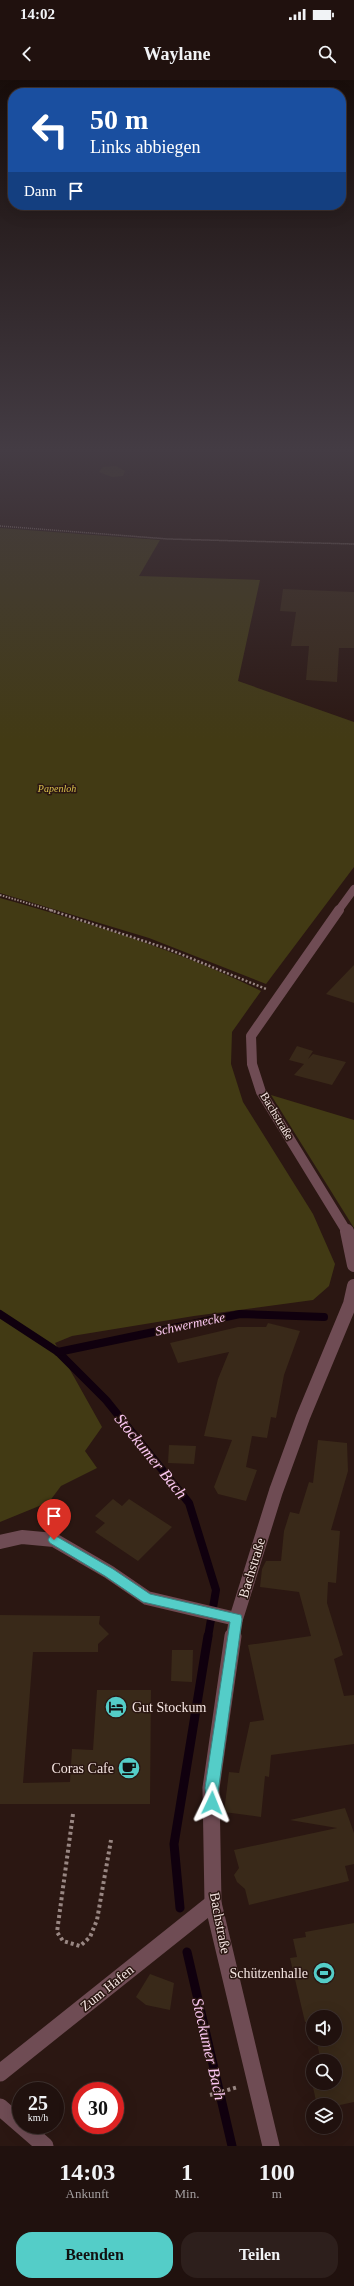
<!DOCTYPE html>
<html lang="de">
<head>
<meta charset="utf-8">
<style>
	:root { --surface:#20110e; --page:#2d1f1c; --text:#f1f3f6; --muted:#a29d9e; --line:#3d312e; --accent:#54cdc8 }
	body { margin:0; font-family:Georgia,serif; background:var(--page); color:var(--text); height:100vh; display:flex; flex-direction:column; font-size:15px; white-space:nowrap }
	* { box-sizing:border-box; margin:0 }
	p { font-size:13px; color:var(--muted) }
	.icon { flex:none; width:22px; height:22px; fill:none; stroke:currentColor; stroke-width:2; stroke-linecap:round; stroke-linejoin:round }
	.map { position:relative; height:2066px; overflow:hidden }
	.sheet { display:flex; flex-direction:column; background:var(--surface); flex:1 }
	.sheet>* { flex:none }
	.top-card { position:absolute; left:8px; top:8px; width:338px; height:122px; border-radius:16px; box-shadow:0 4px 16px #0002,0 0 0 1px var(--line); background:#1a4fa0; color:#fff; overflow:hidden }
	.tools { position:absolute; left:306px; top:1930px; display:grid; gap:8px }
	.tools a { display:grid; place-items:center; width:36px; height:36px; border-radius:50%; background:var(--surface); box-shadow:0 4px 16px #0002,0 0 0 1px var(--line); font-size:20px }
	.speed { position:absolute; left:12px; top:2002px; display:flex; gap:8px; font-size:20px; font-weight:700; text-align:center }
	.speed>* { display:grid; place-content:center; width:52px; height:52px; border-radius:50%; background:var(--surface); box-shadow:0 4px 16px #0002,0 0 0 1px var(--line); line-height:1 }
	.speed small { font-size:10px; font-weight:400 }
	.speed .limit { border:6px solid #d22; background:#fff; color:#111 }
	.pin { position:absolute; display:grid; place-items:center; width:34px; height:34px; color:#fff; margin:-41px -17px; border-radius:50% 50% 50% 0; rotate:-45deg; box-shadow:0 0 4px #0007 }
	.pin .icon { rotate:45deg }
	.me { position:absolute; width:44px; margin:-22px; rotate:2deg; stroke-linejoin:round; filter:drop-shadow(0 0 3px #0008) }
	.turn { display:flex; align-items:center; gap:14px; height:84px; padding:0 16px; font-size:18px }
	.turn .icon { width:52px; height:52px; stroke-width:2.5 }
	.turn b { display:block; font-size:28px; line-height:34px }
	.then { display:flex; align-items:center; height:38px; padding:0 16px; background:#0003; gap:8px; font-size:15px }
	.eta { display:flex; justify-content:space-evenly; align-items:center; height:68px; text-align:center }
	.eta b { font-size:24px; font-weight:600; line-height:28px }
	.primary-button { display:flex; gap:8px; margin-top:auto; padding:8px 16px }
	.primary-button a { flex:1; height:46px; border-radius:16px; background:var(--accent); color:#111; font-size:16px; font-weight:600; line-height:46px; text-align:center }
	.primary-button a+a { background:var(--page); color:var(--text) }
	.status { display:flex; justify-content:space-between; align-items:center; height:28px; padding:0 20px; background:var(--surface); direction:ltr }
	.status svg { height:11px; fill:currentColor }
	header { display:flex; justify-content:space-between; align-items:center; height:52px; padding:0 16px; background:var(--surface); font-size:18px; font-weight:600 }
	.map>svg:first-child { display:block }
</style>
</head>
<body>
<div class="status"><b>14:02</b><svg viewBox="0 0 49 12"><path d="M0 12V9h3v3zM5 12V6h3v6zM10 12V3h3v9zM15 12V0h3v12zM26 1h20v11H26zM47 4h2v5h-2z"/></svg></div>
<header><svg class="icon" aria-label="back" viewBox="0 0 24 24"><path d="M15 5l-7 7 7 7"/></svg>Waylane<svg class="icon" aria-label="search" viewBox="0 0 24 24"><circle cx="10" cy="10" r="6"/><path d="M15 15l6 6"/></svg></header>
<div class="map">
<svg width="354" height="2066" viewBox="0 0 354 2066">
	<rect width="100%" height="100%" fill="#2b1712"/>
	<g fill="#423a14">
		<polygon points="116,386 125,391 123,396 112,397 99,392 103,387"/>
		<polygon points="0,448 160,460 139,496 260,500 238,601 354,642 354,787 266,904 149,858 0,813"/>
		<path d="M0 818C89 843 179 870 261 911L232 952 231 984 243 1022 313 1134 335 1184 329 1206 313 1220 194 1236 72 1256 55 1263 102 1347 85 1371 97 1388 61 1406 49 1422 0 1442Z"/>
		<polygon points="271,1015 354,1040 354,1148"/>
	</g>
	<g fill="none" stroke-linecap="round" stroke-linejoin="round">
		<g stroke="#10000e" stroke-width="8">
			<polyline points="0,1234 58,1272 106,1320 189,1423 216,1510 208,1557"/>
			<polyline points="58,1272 240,1234 324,1237"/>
		</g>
		<g stroke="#10000e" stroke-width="9">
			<polyline points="180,1828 174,1764 208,1556"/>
			<polyline points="187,1872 232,2066"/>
		</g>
	</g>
	<g fill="#392919">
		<polygon points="283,509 354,512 354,568 339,568 337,602 306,600 309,566 291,566 296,532 280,531"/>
		<polygon points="354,885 354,923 326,914"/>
		<polygon points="297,966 313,971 308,979 313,974 346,982 332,1005 294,995 304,984 289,980"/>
		<polygon points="268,1243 300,1251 284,1295 276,1338 271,1337 267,1358 252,1356 246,1387 257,1390 246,1421 218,1414 214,1407 232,1360 204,1356 218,1299 229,1272 178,1283 170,1263 238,1247 266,1247"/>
		<polygon points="318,1360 347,1363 348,1391 331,1450 340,1451 336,1503 328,1502 327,1523 343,1575 334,1579 344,1616 354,1615 354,1664 271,1675 269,1697 265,1696 261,1737 224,1732 229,1692 239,1693 250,1642 264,1640 248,1565 311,1556 299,1512 260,1507 262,1489 266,1481 281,1481 284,1451 290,1432 299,1434 309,1402 313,1403"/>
		<polygon points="169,1365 196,1366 194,1384 168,1383"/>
		<polygon points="113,1419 122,1426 129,1419 172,1447 138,1481 95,1452 105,1443 95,1436"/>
		<polygon points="0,1535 100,1536 99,1544 109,1554 98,1564 98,1572 33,1572 23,1703 70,1702 72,1669 93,1670 97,1610 151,1610 150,1724 0,1724"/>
		<polygon points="172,1570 193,1570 192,1602 171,1601"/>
		<polygon points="345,1728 354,1753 354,1784 345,1786 349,1801 249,1825 245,1809 237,1802 234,1795 239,1788 234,1770 337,1748 290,1740"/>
		<polygon points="354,1843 354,2022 340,2025 317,2025 309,1990 313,1989 313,2003 335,2003 335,1981 321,1981 316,1959 335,1959 335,1937 313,1937 313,1943 313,1941 305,1942 290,1878 297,1877 293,1859 306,1857 305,1852"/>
		<polygon points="150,1894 174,1903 170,1930 146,1925 136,1917"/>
	</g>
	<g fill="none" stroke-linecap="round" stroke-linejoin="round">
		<polyline stroke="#998783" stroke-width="1.5" stroke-dasharray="1 1" stroke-linecap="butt" points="0,446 168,459 354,464"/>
		<polyline stroke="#998783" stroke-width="2" stroke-dasharray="1.5 1.5" stroke-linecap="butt" points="0,815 54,831"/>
		<polyline stroke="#998783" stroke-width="2.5" stroke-dasharray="2 2" stroke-linecap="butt" points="50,830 168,869 266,909"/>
		<g stroke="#998783" stroke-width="4" stroke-dasharray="3 3" stroke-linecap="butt">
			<polyline points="73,1734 57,1852 63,1861 80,1866 90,1857 97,1840 111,1760"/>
			<polyline points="210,2015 238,2007"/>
		</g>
		<polyline stroke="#6f4c54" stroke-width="14" points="0,1462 22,1457 54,1460 109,1492 147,1518 236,1539"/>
		<polyline stroke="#6f4c54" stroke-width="17" points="0,2027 45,2066"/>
		<polyline stroke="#6f4c54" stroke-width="8" points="338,831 354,809"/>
		<polyline stroke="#6f4c54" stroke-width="10" points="339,830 251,956 252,984 261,1012 347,1152"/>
		<g stroke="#6f4c54" stroke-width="14">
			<polyline points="347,1151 354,1185"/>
			<polyline points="233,1557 236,1539 276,1411 303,1337 350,1224 354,1206"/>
		</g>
		<g stroke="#6f4c54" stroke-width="17">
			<polyline points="233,1556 211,1708 213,1823 271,2066"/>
			<polyline points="0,1993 213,1823"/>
		</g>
	</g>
	<linearGradient id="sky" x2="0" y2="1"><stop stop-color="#180d0a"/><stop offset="0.56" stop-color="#443c44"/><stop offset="1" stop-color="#443c44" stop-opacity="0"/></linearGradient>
	<rect width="354" height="661" fill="url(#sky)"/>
	<polygon fill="#54cdc8" stroke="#378582" points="54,1455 113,1489 150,1514 241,1535 242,1539 216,1727 212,1729 207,1727 205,1708 230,1542 143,1522 105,1496 50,1463 48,1460 50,1456"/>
	<defs>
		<g id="hotel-disc" transform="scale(1.15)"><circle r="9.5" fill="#54cdc8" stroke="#2b1712"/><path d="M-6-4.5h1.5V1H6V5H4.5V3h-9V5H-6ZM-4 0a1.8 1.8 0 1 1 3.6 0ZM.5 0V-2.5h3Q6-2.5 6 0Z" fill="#111"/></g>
		<g id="cafe-disc" transform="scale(1.15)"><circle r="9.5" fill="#54cdc8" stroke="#2b1712"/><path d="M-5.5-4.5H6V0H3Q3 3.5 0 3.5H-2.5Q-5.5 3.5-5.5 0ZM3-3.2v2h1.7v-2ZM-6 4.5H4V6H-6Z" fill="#111"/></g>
		<g id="stadium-disc" transform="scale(1.15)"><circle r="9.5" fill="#54cdc8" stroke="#2b1712"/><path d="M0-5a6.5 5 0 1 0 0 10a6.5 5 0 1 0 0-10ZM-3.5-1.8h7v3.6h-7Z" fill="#111"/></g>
	</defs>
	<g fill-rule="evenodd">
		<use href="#hotel-disc" x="116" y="1627"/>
		<use href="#cafe-disc" x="129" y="1688"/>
		<use href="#stadium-disc" x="324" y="1893"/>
	</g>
	<g text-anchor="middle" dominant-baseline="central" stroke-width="3" stroke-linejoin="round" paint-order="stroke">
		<g font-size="10" font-style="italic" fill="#d9c04c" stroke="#2b1712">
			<text x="57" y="708">Papenloh</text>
		</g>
		<g font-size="12" fill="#f5e5e2" stroke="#2b1712">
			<text transform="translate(277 1036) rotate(59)">Bachstraße</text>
		</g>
		<g font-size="13" font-style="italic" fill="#fcc8f3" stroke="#2b1712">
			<text transform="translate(190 1244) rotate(-12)">Schwermecke</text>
		</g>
		<g font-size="14" fill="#f5e5e2" stroke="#2b1712">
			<text transform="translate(252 1488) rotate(-73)">Bachstraße</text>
			<text transform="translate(220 1843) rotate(79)">Bachstraße</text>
			<text transform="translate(107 1908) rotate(-39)">Zum Hafen</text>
		</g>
		<g font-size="14" fill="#f5e5e2" stroke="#2b1712" text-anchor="end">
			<text x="132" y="1627" text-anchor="start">Gut Stockum</text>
			<text x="114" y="1688">Coras Cafe</text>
			<text x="308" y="1893">Schützenhalle</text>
		</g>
		<g font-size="16" font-style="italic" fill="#fcc8f3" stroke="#2b1712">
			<text transform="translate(151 1376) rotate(51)">Stockumer Bach</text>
			<text transform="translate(209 1969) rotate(77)">Stockumer Bach</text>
		</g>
	</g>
</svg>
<div class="tools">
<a><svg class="icon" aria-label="sound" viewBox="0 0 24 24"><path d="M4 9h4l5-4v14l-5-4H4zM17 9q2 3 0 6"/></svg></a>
<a><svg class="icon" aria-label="search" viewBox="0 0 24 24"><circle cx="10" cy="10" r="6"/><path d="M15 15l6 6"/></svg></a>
<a><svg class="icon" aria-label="layers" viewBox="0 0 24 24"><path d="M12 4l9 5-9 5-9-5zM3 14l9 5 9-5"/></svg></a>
</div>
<div class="speed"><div>25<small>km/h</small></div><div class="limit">30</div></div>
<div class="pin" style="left:54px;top:1460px;background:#d93025"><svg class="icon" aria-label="arrive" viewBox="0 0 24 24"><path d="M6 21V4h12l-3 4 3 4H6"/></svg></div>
<svg class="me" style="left:212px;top:1723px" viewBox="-20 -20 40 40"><path d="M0-17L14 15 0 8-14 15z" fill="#54cdc8" stroke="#fff" stroke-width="4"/></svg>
<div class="top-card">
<div class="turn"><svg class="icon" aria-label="left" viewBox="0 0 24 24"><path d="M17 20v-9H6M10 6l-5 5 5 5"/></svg><div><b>50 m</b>Links abbiegen</div></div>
<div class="then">Dann<svg class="icon" aria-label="arrive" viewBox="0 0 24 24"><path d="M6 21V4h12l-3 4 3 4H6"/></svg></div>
</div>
</div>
<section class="sheet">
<div class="eta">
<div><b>14:03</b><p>Ankunft</p></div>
<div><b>1</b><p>Min.</p></div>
<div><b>100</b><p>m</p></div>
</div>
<div class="primary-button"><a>Beenden</a><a>Teilen</a></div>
</section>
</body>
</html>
